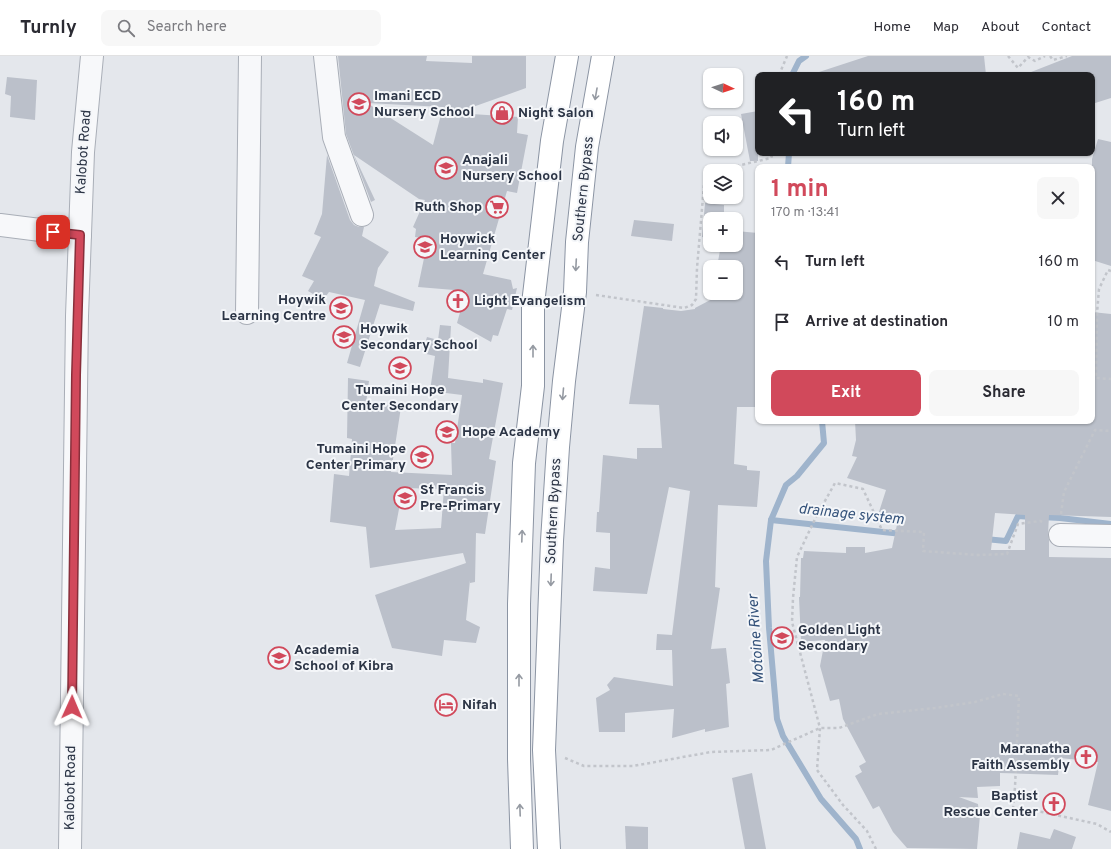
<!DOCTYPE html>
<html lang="en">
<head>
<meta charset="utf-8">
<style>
	:root { --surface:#fff; --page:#f7f7f7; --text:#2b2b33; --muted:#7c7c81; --line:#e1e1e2; --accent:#d1495b }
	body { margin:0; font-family:Overpass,sans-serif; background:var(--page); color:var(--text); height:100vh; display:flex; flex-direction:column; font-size:15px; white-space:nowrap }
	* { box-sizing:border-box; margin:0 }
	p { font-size:13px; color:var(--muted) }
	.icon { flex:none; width:22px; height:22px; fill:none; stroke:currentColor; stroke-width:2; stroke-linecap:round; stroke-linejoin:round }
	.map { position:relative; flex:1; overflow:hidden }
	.details { position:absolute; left:755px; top:108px; width:340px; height:260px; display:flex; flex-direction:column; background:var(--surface); border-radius:8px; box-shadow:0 1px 3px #0004 }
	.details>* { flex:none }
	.top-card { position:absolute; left:755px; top:16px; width:340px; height:84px; border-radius:8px; box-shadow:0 1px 3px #0004; background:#202124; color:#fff; overflow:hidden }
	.needle { width:26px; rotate:94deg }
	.controls { position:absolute; left:703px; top:12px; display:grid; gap:8px }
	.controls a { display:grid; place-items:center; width:40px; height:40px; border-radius:8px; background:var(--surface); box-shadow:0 1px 3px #0004; font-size:20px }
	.pin { position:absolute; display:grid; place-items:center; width:34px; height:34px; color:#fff; margin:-17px; border-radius:8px; box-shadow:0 2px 6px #0006 }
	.me { position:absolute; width:44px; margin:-22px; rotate:1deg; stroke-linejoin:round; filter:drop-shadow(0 0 3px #0008) }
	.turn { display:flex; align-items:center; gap:14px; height:84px; padding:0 16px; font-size:18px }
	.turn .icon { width:52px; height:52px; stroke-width:2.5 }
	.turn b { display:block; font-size:28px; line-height:34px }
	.round { display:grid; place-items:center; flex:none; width:42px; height:42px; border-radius:8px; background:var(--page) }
	.head { display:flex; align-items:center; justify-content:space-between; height:68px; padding:0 16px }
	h1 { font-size:24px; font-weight:700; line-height:30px; color:var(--accent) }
	.cta { display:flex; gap:8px; margin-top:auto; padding:8px 16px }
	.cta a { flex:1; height:46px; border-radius:8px; background:var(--accent); color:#fff; font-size:16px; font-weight:700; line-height:46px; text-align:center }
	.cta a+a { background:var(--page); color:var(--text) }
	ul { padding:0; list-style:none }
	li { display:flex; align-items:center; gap:12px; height:60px; padding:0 16px }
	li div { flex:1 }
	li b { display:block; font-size:15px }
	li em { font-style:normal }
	header { display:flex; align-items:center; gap:24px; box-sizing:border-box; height:56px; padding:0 20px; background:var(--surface); border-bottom:1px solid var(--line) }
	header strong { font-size:19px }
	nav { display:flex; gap:22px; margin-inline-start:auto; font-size:14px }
	.search { width:280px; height:36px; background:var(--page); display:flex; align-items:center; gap:10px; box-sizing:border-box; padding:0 14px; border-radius:8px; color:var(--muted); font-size:15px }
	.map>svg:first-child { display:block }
</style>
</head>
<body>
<header>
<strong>Turnly</strong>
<div class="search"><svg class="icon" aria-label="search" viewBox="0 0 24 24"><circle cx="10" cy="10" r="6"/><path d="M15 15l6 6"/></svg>Search here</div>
<nav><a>Home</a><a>Map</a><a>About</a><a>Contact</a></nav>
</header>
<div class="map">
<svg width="1111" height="793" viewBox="0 0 1111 793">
	<rect width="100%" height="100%" fill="#e4e7ec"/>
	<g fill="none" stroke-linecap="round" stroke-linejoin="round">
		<g stroke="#9fb4cc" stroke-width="6">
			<polyline points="792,19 799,5 806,0"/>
			<polyline points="788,111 789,97"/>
			<polyline points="822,365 824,387 797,420 786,429 771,464 766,505 769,572 777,663 783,680 821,743 856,783 860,793"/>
			<polyline points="1041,461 1060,462 1111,468"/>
			<polyline points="771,464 902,478"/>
			<polyline points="985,483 1006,485 1018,460 1032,461"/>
		</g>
	</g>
	<g fill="#bbc0ca" fill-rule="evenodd">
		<path d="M338 0H427L426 5 472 7V0H526V32L456 57 518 61 517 77 528 79 517 137 507 135 483 218 511 224 513 233 517 232 512 254 507 253 498 280 493 279 491 286 457 267 466 235 418 231 428 183 415 181 416 173 413 171 425 144 419 143 354 99 375 144 371 146 346 78ZM367 47 443 51 433 89Z"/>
		<polygon points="868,0 984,0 986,19 820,19 819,16"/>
		<polygon points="1072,0 1111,0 1111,42 1092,48 1092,19 1026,19 1026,18"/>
		<polygon points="7,21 37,24 35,64 10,61 11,40 5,38"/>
		<polygon points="758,55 758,105 750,105 741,58"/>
		<polygon points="1098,83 1111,86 1111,210 1092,204 1092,103"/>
		<polygon points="327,99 350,164 354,169 359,171 364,171 362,180 389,196 378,212 374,230 415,246 413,255 380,248 360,311 347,307 365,244 329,236 323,244 308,235 314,225 302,220 321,181 314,178 322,158"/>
		<polygon points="705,147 724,149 724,163 710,163 710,182 702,181"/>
		<polygon points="634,164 674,168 672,185 631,180"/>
		<polygon points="736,175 758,177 758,351 737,351 734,408 747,410 747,414 760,415 757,451 718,449 715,531 720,532 711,593 726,592 730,627 726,628 729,671 705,676 705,673 672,682 674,653 625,657 625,676 599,676 596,642 610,634 607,629 614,621 673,630 672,594 656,594 657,578 672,579 690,435 669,431 647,538 593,535 595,511 610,513 610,477 596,476 597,456 599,456 603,399 637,403 637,392 662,392 659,349 629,348 644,250 663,252 663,253 681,255 695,253 695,252 716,241 715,237 736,237 736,211 717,211 721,189 736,189"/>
		<path d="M1092 256 1111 258V461L1049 459 1048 479 1049 484V501L1111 502V755L1088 749 1098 706 1060 702 1058 719 1000 717V730L977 731 978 742 959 741 978 748 979 759H980L977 793 907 792 893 776 879 750 873 753 855 720 862 716 859 710 866 706 843 663 839 643 830 645 820 610 825 584 801 586 799 541H800L801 502H803L804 495 846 497V491H865V497L892 492 898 464 878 459 886 434 847 422 857 401 852 400 856 384 855 365H1092ZM995 457 1025 459V494H991Z"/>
		<path d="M440 269 451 270 448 322 483 327V323L503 327 489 403 496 405 485 478 476 477 475 526 470 527V524L466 564 480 571 476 587 444 584 442 600 392 592 375 539 466 507 463 497 370 512 366 471 330 466 334 418 349 420 352 383 347 382 348 322 369 325 366 347 401 351 391 416 452 419 451 387H455L462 339 430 335 435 300 422 297 427 281 438 284ZM403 432 444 433 441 472 395 474Z"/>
		<polygon points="752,717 766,793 745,793 732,722"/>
		<polygon points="625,770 648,771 648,793 626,793"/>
		<polygon points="1054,773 1076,781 1072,793 1017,793 1020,776 1050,783"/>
	</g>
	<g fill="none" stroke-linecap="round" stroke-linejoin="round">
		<g stroke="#a9aeb7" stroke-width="24">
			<g id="minor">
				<polyline points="325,0 334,81 362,159"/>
				<polyline points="0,169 80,179"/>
				<polyline points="247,257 250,0"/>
				<polyline points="1060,479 1111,480"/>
				<polyline points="70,793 77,260 83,96 92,0"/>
			</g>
		</g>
		<g stroke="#8b94a3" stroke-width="24">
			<g id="trunk">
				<polyline points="522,793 519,703 519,548 524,407 533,330 533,248 552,85 567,0"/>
				<polyline points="549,793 544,694 552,485 558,391 564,325 575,236 577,186 587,91 603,0"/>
			</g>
		</g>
		<g stroke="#c2c5cb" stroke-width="2.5" stroke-dasharray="3 3" stroke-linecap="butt">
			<polyline points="1008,0 1018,12 1028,1 1035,5 1045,0"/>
			<polyline points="1050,0 1053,4 1067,0"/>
			<polyline points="779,19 787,0"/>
			<polyline points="1111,215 1108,214 1099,233 1097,258 1096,322 1111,323"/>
			<polyline points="596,239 684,252 692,249 696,243 697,212 705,117 708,114 728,112 771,102 773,97"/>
			<polyline points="1061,458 1064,436 1095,374 1111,375"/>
			<polyline points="565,702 584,710 633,710 711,696 771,694 820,672 839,672 878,658 935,652 975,646 1003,638 1019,640 1015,731 1013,752 1042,756 1097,768 1111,776"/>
			<polyline points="876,793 867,775 843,749 817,714 820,672 792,566 793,542 797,501 816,461 835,427 863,433 882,474 924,476 923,495 978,499 1007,498 1018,468 1040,465 1045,467"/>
		</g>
		<use href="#minor" stroke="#f7f8fa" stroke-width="22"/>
		<use href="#trunk" stroke="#fff" stroke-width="22"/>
	</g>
	<defs><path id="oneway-shaft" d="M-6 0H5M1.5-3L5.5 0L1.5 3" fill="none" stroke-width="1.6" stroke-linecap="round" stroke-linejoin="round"/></defs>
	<g stroke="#959aa2">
		<use href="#oneway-shaft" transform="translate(596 38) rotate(100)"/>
		<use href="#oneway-shaft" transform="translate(576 209) rotate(93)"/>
		<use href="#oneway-shaft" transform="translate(533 295) rotate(-90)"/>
		<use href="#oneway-shaft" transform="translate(563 338) rotate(95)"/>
		<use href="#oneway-shaft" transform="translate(522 480) rotate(-88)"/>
		<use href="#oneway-shaft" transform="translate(551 524) rotate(92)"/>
		<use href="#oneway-shaft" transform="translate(519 624) rotate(-90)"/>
		<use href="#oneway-shaft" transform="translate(520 754) rotate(-92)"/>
	</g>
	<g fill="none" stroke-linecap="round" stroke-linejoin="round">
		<g stroke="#882f3b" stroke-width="10">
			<polyline id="route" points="53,176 80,179 76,319 72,651"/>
		</g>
		<use href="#route" stroke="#d1495b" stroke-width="7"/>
	</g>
	<defs>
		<g id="school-ring" transform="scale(1.15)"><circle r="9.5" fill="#f4f6f9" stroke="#d1495b" stroke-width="1.5"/><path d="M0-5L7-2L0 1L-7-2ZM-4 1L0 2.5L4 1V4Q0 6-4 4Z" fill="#d1495b"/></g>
		<g id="shop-ring" transform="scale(1.15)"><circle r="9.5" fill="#f4f6f9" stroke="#d1495b" stroke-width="1.5"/><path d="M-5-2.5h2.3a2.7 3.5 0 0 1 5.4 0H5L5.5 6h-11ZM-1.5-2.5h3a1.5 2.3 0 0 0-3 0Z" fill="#d1495b"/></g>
		<g id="supermarket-ring" transform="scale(1.15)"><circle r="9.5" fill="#f4f6f9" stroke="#d1495b" stroke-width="1.5"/><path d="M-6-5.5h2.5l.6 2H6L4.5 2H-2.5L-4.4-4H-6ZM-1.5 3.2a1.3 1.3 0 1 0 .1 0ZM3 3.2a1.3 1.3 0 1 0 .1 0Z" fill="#d1495b"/></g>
		<g id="church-ring" transform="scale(1.15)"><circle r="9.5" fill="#f4f6f9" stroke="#d1495b" stroke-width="1.5"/><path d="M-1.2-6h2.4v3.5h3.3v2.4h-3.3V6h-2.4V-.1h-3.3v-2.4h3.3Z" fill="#d1495b"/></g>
		<g id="hotel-ring" transform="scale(1.15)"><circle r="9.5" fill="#f4f6f9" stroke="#d1495b" stroke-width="1.5"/><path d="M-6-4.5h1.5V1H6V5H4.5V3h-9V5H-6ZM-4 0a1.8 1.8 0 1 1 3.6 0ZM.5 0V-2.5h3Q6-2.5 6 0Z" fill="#d1495b"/></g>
	</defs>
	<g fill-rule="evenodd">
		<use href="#school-ring" x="359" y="48"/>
		<use href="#shop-ring" x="502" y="57"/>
		<use href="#school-ring" x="446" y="112"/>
		<use href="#supermarket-ring" x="497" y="151"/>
		<use href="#school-ring" x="425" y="191"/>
		<use href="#church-ring" x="458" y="245"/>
		<use href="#school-ring" x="341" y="252"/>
		<use href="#school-ring" x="344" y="281"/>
		<use href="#school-ring" x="400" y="312"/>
		<use href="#school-ring" x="447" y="376"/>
		<use href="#school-ring" x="422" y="401"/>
		<use href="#school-ring" x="405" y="442"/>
		<use href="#school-ring" x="782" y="582"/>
		<use href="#school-ring" x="279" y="602"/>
		<use href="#hotel-ring" x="446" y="649"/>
		<use href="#church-ring" x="1086" y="701"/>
		<use href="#church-ring" x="1054" y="748"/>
	</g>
	<g text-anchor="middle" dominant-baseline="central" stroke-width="4" stroke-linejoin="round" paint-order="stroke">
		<g font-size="14" font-weight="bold" fill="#2b3445" stroke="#f4f6f9" text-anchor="start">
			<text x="374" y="40">Imani ECD<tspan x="374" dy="16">Nursery School</tspan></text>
			<text x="518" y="57">Night Salon</text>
			<text x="462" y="104">Anajali<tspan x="462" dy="16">Nursery School</tspan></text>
			<text x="482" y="151" text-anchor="end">Ruth Shop</text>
			<text x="440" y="183">Hoywick<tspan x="440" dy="16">Learning Center</tspan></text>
			<text x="326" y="244" text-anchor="end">Hoywik<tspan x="326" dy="16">Learning Centre</tspan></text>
			<text x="474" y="245">Light Evangelism</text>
			<text x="360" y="273">Hoywik<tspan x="360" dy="16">Secondary School</tspan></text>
			<text x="400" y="334" text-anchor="middle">Tumaini Hope<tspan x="400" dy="16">Center Secondary</tspan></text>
			<text x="462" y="376">Hope Academy</text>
			<text x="406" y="393" text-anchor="end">Tumaini Hope<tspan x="406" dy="16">Center Primary</tspan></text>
			<text x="420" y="434">St Francis<tspan x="420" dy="16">Pre-Primary</tspan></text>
			<text x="798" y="574">Golden Light<tspan x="798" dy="16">Secondary</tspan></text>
			<text x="294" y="594">Academia<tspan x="294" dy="16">School of Kibra</tspan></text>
			<text x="462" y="649">Nifah</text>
			<text x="1070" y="693" text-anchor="end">Maranatha<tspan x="1070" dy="16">Faith Assembly</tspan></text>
			<text x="1038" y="740" text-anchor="end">Baptist<tspan x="1038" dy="16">Rescue Center</tspan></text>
		</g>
		<g font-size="14" fill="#2b3445" stroke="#f4f6f9">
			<text transform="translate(84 96) rotate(-86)">Kalobot Road</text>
			<text transform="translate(584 133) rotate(-84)">Southern Bypass</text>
			<text transform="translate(554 455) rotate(-87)">Southern Bypass</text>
			<text transform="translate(71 732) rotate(-89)">Kalobot Road</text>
		</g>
		<g font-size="15" font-style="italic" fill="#34527a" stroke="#f4f6f9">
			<text transform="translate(851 459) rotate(6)">drainage system</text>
			<text transform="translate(757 583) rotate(-94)">Motoine River</text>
		</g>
	</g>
</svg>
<div class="controls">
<a><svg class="needle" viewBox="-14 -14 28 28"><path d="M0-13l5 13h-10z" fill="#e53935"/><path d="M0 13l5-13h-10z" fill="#7c7c81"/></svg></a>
<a><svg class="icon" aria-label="sound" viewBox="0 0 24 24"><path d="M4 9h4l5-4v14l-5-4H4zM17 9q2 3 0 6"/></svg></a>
<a><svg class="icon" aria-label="layers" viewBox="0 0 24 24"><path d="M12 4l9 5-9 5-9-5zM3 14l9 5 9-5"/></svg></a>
<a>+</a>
<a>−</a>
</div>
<div class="pin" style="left:53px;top:176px;background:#d93025"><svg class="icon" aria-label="arrive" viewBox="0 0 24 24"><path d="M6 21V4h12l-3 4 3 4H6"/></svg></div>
<svg class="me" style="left:72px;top:651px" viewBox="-20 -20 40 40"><path d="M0-17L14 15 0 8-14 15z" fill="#d1495b" stroke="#fff" stroke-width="4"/></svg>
<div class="top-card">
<div class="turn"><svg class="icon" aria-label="left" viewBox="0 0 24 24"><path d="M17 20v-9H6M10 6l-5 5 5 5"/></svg><div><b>160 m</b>Turn left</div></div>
</div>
<section class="details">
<div class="head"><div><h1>1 min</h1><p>170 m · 13:41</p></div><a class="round"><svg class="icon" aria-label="close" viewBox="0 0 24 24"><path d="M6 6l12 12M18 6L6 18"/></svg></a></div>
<ul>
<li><svg class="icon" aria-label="left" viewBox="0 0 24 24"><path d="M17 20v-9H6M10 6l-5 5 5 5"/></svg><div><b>Turn left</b></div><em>160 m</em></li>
<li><svg class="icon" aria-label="arrive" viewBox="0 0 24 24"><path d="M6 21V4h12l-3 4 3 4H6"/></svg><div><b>Arrive at destination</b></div><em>10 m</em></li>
</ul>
<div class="cta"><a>Exit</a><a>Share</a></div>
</section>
</div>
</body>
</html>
